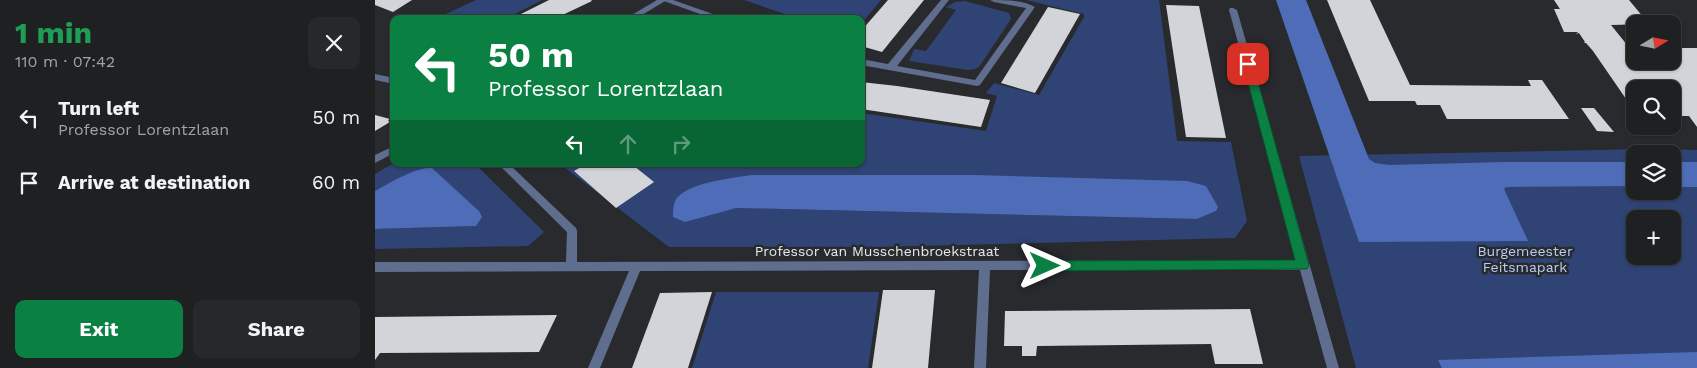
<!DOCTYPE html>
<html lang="en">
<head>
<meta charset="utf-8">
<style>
	:root { --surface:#1f2022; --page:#27282a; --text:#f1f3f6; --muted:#a1a3a5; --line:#3c3e40; --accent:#0b8043 }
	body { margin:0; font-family:"Work Sans",sans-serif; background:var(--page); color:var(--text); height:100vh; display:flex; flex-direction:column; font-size:19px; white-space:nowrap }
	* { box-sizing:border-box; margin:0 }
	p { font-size:16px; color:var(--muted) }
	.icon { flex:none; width:28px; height:28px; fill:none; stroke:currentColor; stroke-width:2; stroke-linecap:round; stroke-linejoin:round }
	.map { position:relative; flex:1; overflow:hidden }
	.panel { display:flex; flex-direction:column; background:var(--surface); width:375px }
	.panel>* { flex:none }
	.top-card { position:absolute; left:15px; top:15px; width:475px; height:152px; border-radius:10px; box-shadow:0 1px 4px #0004,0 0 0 1px var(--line); background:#0b8043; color:#fff; overflow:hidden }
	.needle { width:32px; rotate:80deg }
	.buttons { position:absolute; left:1251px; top:15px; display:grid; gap:10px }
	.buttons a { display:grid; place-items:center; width:55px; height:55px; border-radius:10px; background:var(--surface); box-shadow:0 1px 4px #0004,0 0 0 1px var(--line); font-size:25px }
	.pin { position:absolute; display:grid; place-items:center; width:42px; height:42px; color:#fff; margin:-21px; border-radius:10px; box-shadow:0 2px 8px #0006 }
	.me { position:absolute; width:55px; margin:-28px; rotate:90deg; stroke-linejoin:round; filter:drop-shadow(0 0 4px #0008) }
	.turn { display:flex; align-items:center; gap:18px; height:105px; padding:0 15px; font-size:22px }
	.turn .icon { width:65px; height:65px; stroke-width:2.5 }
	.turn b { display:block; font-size:35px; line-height:42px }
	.lanes { display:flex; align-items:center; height:48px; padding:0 15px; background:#0003; justify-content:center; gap:25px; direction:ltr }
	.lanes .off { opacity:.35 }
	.round { display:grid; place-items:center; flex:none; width:52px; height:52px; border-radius:10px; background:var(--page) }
	.overview { display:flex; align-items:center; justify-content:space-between; height:85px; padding:0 15px }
	h1 { font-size:30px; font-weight:700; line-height:38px; color:#1e9e55 }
	.primary-button { display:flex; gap:10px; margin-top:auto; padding:10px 15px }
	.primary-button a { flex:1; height:58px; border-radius:10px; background:var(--accent); color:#fff; font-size:20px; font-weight:700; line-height:58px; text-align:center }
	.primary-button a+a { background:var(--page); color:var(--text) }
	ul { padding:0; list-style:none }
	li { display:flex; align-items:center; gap:15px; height:65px; padding:0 15px }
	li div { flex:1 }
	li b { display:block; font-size:19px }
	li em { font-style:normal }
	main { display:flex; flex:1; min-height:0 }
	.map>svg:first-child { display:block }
</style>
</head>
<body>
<main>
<section class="panel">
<div class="overview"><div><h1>1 min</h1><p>110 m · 07:42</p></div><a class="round"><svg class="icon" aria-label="close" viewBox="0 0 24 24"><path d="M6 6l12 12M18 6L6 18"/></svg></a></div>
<ul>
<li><svg class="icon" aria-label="left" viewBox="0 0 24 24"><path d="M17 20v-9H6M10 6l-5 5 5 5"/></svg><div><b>Turn left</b><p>Professor Lorentzlaan</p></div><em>50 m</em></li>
<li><svg class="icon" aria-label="arrive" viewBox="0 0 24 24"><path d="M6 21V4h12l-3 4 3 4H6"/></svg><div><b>Arrive at destination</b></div><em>60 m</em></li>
</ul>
<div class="primary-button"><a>Exit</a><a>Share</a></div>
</section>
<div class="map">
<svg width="1322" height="368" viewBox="0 0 1322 368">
	<rect width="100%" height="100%" fill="#292a2e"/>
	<g fill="#2f4475" fill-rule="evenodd">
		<polygon points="101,0 167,0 130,19 60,19"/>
		<polygon points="369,0 506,0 486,24 486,19 404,19 410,14"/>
		<path d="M651 0H784L802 141 856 142 872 221 860 238 503 247H294L185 164H486V113L611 131 622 96 611 93 619 83 664 95 709 17V14ZM831 187 841 211 822 219 361 208Z"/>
		<polygon points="590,1 634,13 636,19 604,67 600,69 593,70 534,61 539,49 551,51 581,10 571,7 580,2"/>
		<path d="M1273 149 1322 150V368H981L924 156ZM1260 154H1298V191H1260ZM1260 219H1298V256H1260Z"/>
		<path d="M19 163 100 164 169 232 153 246 0 249V229L100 226 104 211 56 167C36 170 17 181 0 191V174Z"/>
		<polygon points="341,292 504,292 493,368 317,368"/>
	</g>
	<g fill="#4e6cb7">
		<polygon points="901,0 931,0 994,159 1000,163 1014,165 1129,162 1260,162 1260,186 1131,187 1129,189 1153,241 984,242"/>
		<rect x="1298" y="162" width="24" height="25"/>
		<path d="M56 167 104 211 107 217 101 226 0 229V191C17 181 36 170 56 167Z"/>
		<path d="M377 175H601L812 181 831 186 843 207 841 211 822 219 361 208 310 222 298 217C298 209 298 200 305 195 320 182 357 178 377 175Z"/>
		<polygon points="1322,352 1322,368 1067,368 1063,360"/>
	</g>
	<g fill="#d2d4d9">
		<polygon points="0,0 37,0 18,12 0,5"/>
		<polygon points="174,0 216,0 217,1 179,19 136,19"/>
		<polygon points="513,0 549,0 507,52 486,46 486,31"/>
		<polygon points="952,0 995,0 1035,85 1156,86 1153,80 1167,80 1194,119 1072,119 1065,105 1042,105 1040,101 994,101"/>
		<polygon points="1179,0 1254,0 1274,24 1236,25 1257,51 1260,51 1260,61 1298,61 1298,48 1322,48 1322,127 1314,116 1298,116 1298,89 1260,89 1260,112 1218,51 1211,43 1209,43 1210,42 1204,33 1201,34 1203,32 1189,32 1179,9 1185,9"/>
		<polygon points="791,5 824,6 851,138 811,137"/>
		<polygon points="673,7 705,14 660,93 626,83"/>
		<polygon points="486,82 522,86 615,100 606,127 486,109"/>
		<polygon points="1206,108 1219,108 1239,132 1222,131"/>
		<polygon points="0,115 15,119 13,121 15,122 0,131"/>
		<polygon points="211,164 262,164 259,166 279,182 241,208 199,171"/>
		<polygon points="508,290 560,290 553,368 497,368"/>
		<polygon points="337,292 313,368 257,368 285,293"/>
		<polygon points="875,309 888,364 840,364 836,344 662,346 661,356 647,356 647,346 629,346 630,311"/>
		<polygon points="182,315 164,352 5,353 0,360 0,317"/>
	</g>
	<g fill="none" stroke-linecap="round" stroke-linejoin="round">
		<g fill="#5f6e8f" fill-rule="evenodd">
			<polygon points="286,0 298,0 352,19 339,19"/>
			<path d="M566 0H574L522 66 600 80 651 8 619 2 615 0C629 0 649 0 660 7L605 85 602 86 486 65V59L513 64Z"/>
			<polygon points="855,8 858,8 862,10 964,368 952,368 925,270 615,270 611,368 599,368 604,270 265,271 225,368 213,368 254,271 0,272 0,262 191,262 192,232 123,164 134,164 201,228 202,231 202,262 923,260 854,10"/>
			<polygon points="0,74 19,78 19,84 0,80"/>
		</g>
		<g fill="#5f6e8f" fill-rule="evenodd">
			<polygon points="282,0 292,0 260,19 250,19"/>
			<polygon points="19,146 19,153 0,163 0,155"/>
		</g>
	</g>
	<polygon fill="#0b8043" stroke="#07532c" points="873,61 878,64 934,265 932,269 670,271 665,269 663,266 665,262 670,261 920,260 868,64"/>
	<g text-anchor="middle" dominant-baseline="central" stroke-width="5" stroke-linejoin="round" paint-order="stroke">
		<g font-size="14" fill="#e6e8ea" stroke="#292a2e">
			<text x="502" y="251">Professor van Musschenbroekstraat</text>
		</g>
		<g font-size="14" fill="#bacdf6" stroke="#292a2e">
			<text x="1150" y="251">Burgemeester<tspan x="1150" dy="16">Feitsmapark</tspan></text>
		</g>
	</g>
</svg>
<div class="buttons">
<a><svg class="needle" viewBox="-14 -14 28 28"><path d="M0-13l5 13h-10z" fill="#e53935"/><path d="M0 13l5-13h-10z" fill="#a1a3a5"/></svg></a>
<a><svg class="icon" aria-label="search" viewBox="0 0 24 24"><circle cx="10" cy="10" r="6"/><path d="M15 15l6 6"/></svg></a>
<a><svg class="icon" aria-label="layers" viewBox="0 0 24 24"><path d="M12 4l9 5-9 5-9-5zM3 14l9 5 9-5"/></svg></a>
<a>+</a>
</div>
<div class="pin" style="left:873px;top:64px;background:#d93025"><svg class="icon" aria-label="arrive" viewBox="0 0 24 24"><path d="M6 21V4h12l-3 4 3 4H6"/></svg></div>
<svg class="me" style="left:670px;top:266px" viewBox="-20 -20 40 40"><path d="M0-17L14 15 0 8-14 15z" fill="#0b8043" stroke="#fff" stroke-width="4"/></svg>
<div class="top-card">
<div class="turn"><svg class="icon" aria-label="left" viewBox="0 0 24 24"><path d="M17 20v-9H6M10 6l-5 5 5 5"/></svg><div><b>50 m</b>Professor Lorentzlaan</div></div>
<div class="lanes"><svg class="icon" aria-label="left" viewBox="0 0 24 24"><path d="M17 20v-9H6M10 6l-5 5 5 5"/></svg><svg class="icon off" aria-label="ahead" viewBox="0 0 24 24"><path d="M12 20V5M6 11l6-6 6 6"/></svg><svg class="icon off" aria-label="right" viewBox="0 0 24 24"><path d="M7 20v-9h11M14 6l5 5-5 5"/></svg></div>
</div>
</div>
</main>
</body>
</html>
